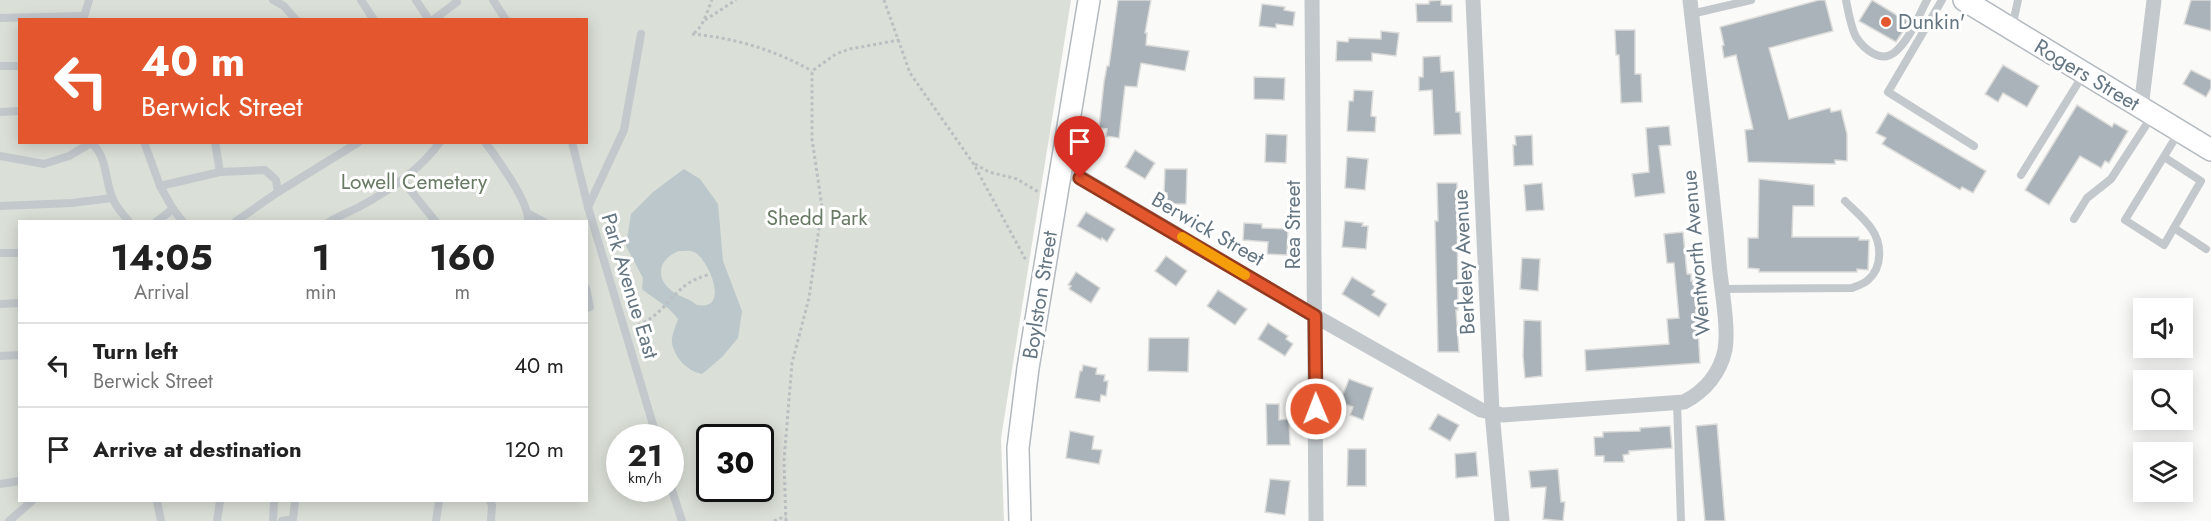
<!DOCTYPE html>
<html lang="en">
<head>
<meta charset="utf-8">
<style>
	:root { --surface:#fff; --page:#f2f2f2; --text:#222; --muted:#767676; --line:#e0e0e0 }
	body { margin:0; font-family:Jost,sans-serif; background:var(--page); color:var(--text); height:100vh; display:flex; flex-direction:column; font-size:22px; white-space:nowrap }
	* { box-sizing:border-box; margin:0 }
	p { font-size:20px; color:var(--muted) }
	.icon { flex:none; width:33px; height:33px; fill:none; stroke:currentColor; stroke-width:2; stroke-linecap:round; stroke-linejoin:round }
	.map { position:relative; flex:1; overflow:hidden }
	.details { position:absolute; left:18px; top:220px; width:570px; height:282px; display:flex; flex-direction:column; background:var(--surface); border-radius:0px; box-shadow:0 3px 15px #0003 }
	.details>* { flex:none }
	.top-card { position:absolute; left:18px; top:18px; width:570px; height:126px; border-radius:0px; box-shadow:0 3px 15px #0003; background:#e4572e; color:#fff; overflow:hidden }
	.buttons { position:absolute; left:2133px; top:298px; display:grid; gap:12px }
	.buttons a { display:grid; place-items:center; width:60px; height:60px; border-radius:0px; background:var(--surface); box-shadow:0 3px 15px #0003; font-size:30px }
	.speed { position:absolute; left:606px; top:424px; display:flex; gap:12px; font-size:30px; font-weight:700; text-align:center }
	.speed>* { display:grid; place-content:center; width:78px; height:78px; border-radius:50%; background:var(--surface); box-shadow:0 3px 15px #0003; line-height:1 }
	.speed small { font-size:15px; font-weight:400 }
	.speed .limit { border:3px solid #111; border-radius:9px; background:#fff; color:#111 }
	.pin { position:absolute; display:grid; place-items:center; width:51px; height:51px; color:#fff; margin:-62px -26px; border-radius:50% 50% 50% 0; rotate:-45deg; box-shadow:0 0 6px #0007 }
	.pin .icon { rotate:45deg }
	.me { position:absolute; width:66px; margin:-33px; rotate:359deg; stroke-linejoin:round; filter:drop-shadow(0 0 4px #0008) }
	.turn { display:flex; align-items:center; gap:21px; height:126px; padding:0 24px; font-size:27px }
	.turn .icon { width:78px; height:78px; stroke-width:2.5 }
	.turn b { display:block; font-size:42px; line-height:51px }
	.eta { display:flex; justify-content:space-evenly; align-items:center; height:102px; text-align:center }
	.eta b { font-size:36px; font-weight:700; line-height:42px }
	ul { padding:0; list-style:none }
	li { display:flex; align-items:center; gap:18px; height:84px; padding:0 24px; border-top:2px solid var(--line) }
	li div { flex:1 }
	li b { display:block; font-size:22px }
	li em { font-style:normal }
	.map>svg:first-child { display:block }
</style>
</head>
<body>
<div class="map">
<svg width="2211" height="521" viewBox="0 0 2211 521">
	<rect width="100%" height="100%" fill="#fafaf8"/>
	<path fill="#dadfd7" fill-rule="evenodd" d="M0 0H493L506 19 20 20V142H586V20L508 19 495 0H1071L1001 438 1004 521H0ZM20 222H586V501H20ZM620 438H670V489H620ZM710 438H760V489H710Z"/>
	<path fill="#bbc7cb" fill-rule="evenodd" d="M684 169 700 179 718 204 723 261 742 311 738 338 722 357 702 374C688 371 675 359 672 343 671 336 676 326 678 319 669 306 654 299 642 289L643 278 626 246 631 214 653 192ZM679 251C684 251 690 250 694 252 706 257 726 299 707 305 704 306 700 305 697 305 689 298 679 297 672 291 654 278 659 258 679 251Z"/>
	<g fill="#aab3b9" stroke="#dcdcda" stroke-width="1.5">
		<polygon points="1118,0 1151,0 1145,33 1147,33 1146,45 1189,51 1185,71 1141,63 1137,87 1125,86 1119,138 1106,136 1107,129 1099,128 1104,82 1107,66 1109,66"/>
		<polygon points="1441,0 1441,5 1452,5 1452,22 1417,22 1416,4 1429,4 1429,1"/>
		<polygon points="1819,0 1825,0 1833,31 1769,48 1789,119 1830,108 1831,112 1841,110 1847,134 1847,161 1835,160 1835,164 1748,162 1745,130 1753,129 1736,55 1724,58 1722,46 1724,45 1720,27"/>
		<polygon points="1872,0 1898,16 1900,12 1911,19 1896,42 1859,21"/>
		<polygon points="2191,0 2211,0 2211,31 2184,24"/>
		<polygon points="1262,4 1285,7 1284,10 1295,12 1293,26 1276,24 1276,28 1259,26"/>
		<polygon points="1615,30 1635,30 1635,74 1641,74 1642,102 1621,103 1619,55 1616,55"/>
		<polygon points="1381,31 1399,33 1396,56 1372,53 1372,61 1336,61 1337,41 1348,42 1349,38 1381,39"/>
		<polygon points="1440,56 1441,72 1454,71 1456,112 1460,112 1461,134 1434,135 1432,90 1419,91 1419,77 1423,77 1423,57"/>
		<polygon points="2003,65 2039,86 2027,107 2003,93 1998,102 1985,94"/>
		<polygon points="2191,70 2211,80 2211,88 2206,97 2183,84"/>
		<polygon points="1254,77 1285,78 1284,100 1254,99"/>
		<polygon points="1354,90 1373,91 1371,116 1376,117 1375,132 1347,131 1349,101 1353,101"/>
		<polygon points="2077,105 2112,127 2114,123 2128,131 2109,163 2105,161 2101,168 2080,156 2049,205 2025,190"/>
		<polygon points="1888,113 1986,171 1973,193 1962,187 1960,190 1882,144 1886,138 1876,133"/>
		<polygon points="1669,126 1671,145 1659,146 1665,193 1635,197 1632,174 1649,172 1646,128"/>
		<polygon points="1266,134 1287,135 1286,163 1265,162"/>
		<polygon points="1532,135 1533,165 1514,166 1513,145 1516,145 1515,136"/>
		<polygon points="1135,150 1155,163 1145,179 1125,167"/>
		<polygon points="1347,157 1368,159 1365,190 1345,188"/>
		<polygon points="1165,169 1187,169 1186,204 1167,204 1167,193 1164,193"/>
		<polygon points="1759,179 1814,185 1814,206 1793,206 1792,237 1859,237 1859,240 1869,240 1868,270 1857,269 1857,272 1759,272 1759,269 1748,268 1748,238 1758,238"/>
		<polygon points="1437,183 1457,183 1458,310 1456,310 1459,352 1438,352 1435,221 1438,221"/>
		<polygon points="1542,183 1544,210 1526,211 1524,185"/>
		<polygon points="1086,212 1115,229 1107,242 1102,238 1101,240 1077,226"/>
		<polygon points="1345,221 1363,223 1362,226 1368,226 1366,249 1342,247"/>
		<polygon points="1244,223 1262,224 1262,228 1288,229 1287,255 1267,254 1268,242 1243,240"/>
		<polygon points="1683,232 1687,274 1691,274 1691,281 1698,281 1701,312 1697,312 1700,363 1586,371 1585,350 1669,344 1667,319 1679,318 1674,263 1667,263 1664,234"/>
		<polygon points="1166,256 1187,271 1176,286 1155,271"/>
		<polygon points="1522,258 1540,259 1538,291 1520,289"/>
		<polygon points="1076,272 1100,288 1091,303 1069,289 1071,286 1068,285"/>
		<polygon points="1352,277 1375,291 1372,295 1387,304 1379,317 1342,294"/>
		<polygon points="1218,290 1247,309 1235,325 1207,306"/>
		<polygon points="1524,320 1541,321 1542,376 1525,378 1523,356"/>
		<polygon points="1268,323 1288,336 1286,339 1293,344 1285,356 1258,339"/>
		<polygon points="1149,338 1189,338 1188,372 1148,371"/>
		<polygon points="1083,365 1097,368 1096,374 1105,375 1104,381 1108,381 1106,396 1101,395 1100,402 1075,398 1080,371 1082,371"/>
		<polygon points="1349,379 1373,388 1363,420 1350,415 1353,407 1340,402"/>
		<polygon points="1266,404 1279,404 1279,420 1289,419 1290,445 1267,445"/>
		<polygon points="1438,414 1459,425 1450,441 1429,429"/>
		<polygon points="1717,424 1725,521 1705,521 1696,426"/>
		<polygon points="1670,426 1672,448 1629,451 1629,454 1623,455 1624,462 1604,462 1604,456 1595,456 1594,437 1603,437 1603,432 1640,431 1640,428"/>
		<polygon points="1070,431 1094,436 1092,449 1102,450 1099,464 1066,458"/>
		<polygon points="1348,449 1366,449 1366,486 1347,486"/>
		<polygon points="1476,452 1478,476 1456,478 1455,454"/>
		<polygon points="1558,469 1561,502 1565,502 1563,521 1543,519 1546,487 1531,488 1529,471"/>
		<polygon points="1270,479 1290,481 1285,515 1265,512"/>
	</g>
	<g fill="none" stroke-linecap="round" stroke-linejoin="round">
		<g stroke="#b3babf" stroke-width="24">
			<g id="secondary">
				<polyline points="1964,0 2211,150"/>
				<polyline points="1020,521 1018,448 1028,368 1089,0"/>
			</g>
		</g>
		<g stroke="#bbbfc2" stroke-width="3" stroke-dasharray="3 3" stroke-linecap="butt">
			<polyline points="884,0 910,73 973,163 1027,262"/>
			<polyline points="705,20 736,0"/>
			<path d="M694 33C704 26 707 11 712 0"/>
			<path d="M692 34C735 38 775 50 812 71"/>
			<polyline points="975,164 989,172 1017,179 1040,193"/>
			<path d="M638 325C669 313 673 283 708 275"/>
			<polyline points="774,521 786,516"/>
			<polyline points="786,521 784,461 792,363 809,298 822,207 812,139 812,71 836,54 850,49 899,40"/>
		</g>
		<g stroke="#c3c8cc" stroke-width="8">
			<polyline points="273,0 284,6 296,20"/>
			<polyline points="361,0 374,20"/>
			<polyline points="416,0 429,20"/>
			<polyline points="493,0 506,20"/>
			<path d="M1846 0C1848 11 1851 27 1856 37 1864 49 1881 64 1895 52 1910 39 1918 17 1927 0"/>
			<polyline points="1942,0 1888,92 1974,146"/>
			<polyline points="1691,14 1751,0"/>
			<polyline points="0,18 83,16"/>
			<polyline points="83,20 89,0"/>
			<polyline points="433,20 457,2 456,0"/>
			<polyline points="2012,28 2018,0"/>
			<polyline points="0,66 20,66"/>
			<polyline points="0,112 20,111"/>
			<polyline points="144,142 160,186 220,172 215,142"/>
			<path d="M485 142C497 159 530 202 528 222"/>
			<polyline points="572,142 588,207 657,438"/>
			<path d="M0 156 44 164 69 156 91 143C107 155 105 180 112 197 115 206 123 214 129 222"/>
			<polyline points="2164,157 2201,181 2164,245 2125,220 2179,132"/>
			<polyline points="220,172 265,170 276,180 278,192 359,142"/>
			<polyline points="2021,175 2083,75"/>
			<polyline points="402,180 436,222"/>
			<polyline points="160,186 173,209"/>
			<polyline points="0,206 72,203 112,198"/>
			<polyline points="588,207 624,130 641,34"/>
			<polyline points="529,214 544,222"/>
			<polyline points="2074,219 2087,198 2111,179 2152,116"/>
			<polyline points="156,222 173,209 183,222"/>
			<polyline points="235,222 278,192"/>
			<path d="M329 222C338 216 349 212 359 207 389 191 420 170 440 142"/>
			<polyline points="2174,228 2206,249"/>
			<polyline points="0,253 20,253"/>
			<polyline points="586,288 590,307 586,308"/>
			<path d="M1721 289 1852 288C1857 286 1864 284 1868 280 1883 267 1882 243 1871 228 1864 218 1854 210 1845 201"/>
			<polyline points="0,304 20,303"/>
			<polyline points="0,356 20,355"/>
			<polyline points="1677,403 1681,521"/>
			<polyline points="0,484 20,481"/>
			<polyline points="670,484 682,521"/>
			<polyline points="157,501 161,521"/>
			<polyline points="490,501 492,505 491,521"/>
			<polyline points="9,521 32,501"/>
			<polyline points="217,521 220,501"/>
			<polyline points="273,521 274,501"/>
			<polyline points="282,521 293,519 295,501"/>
			<polyline points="436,521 439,501"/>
		</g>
		<g stroke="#c3c8cc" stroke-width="15">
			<polyline points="1312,0 1316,521"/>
			<polyline points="1473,0 1492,412 1502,521"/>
			<polyline points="2141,108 2154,0"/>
			<path d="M1061 166 1315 316 1481 410 1503 415 1684 402C1705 391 1720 373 1725 350 1729 327 1721 287 1719 263 1711 175 1700 88 1690 0"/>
		</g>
		<use href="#secondary" stroke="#fff" stroke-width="21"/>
	</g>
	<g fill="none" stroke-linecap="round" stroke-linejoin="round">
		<g stroke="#94391e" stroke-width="15">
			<polyline id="route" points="1080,178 1315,316 1316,409"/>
		</g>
		<use href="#route" stroke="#e4572e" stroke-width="10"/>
		<polyline stroke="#f59e0b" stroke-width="10" points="1182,237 1245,275"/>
	</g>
	<circle fill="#e4572e" stroke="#fff" stroke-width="2" cx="1886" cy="22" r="6"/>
	<g text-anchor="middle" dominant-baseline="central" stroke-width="6" stroke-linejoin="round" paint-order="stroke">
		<g font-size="21" fill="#657683" stroke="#fff" text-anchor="start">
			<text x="1898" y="22">Dunkin'</text>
		</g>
		<g font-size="21" fill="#657683" stroke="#fff">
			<text transform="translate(2087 75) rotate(31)">Rogers Street</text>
			<text transform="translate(1293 225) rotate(-90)">Rea Street</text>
			<text transform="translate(1208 229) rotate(30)">Berwick Street</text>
			<text transform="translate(1696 253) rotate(-95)">Wentworth Avenue</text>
			<text transform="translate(1464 262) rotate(-93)">Berkeley Avenue</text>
			<text transform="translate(630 286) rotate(73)">Park Avenue East</text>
			<text transform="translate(1040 295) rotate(-81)">Boylston Street</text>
		</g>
		<g font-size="21" fill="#687a64" stroke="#fff">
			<text x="414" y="182">Lowell Cemetery</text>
			<text x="817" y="218">Shedd Park</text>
		</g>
	</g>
</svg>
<div class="buttons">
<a><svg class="icon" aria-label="sound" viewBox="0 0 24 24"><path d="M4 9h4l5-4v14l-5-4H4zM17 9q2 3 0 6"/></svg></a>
<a><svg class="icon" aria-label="search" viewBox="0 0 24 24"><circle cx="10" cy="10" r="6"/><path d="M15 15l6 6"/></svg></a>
<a><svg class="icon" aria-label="layers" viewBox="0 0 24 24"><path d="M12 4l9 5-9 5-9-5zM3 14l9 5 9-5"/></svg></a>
</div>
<div class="speed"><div>21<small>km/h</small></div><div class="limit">30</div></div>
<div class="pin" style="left:1080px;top:178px;background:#d93025"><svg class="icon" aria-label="arrive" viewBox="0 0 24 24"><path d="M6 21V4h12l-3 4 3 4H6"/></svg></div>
<svg class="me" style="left:1316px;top:409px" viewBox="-20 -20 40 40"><circle r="17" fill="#e4572e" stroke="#fff" stroke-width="3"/><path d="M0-11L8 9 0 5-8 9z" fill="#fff"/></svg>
<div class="top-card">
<div class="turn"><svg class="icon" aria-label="left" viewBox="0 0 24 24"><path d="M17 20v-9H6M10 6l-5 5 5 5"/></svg><div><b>40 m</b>Berwick Street</div></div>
</div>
<section class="details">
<div class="eta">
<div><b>14:05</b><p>Arrival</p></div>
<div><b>1</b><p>min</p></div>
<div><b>160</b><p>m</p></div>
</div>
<ul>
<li><svg class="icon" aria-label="left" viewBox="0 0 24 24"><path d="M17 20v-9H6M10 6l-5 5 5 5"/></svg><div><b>Turn left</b><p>Berwick Street</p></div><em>40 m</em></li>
<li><svg class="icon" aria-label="arrive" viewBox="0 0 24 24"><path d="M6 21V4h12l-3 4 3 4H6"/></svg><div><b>Arrive at destination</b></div><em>120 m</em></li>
</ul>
</section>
</div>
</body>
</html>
